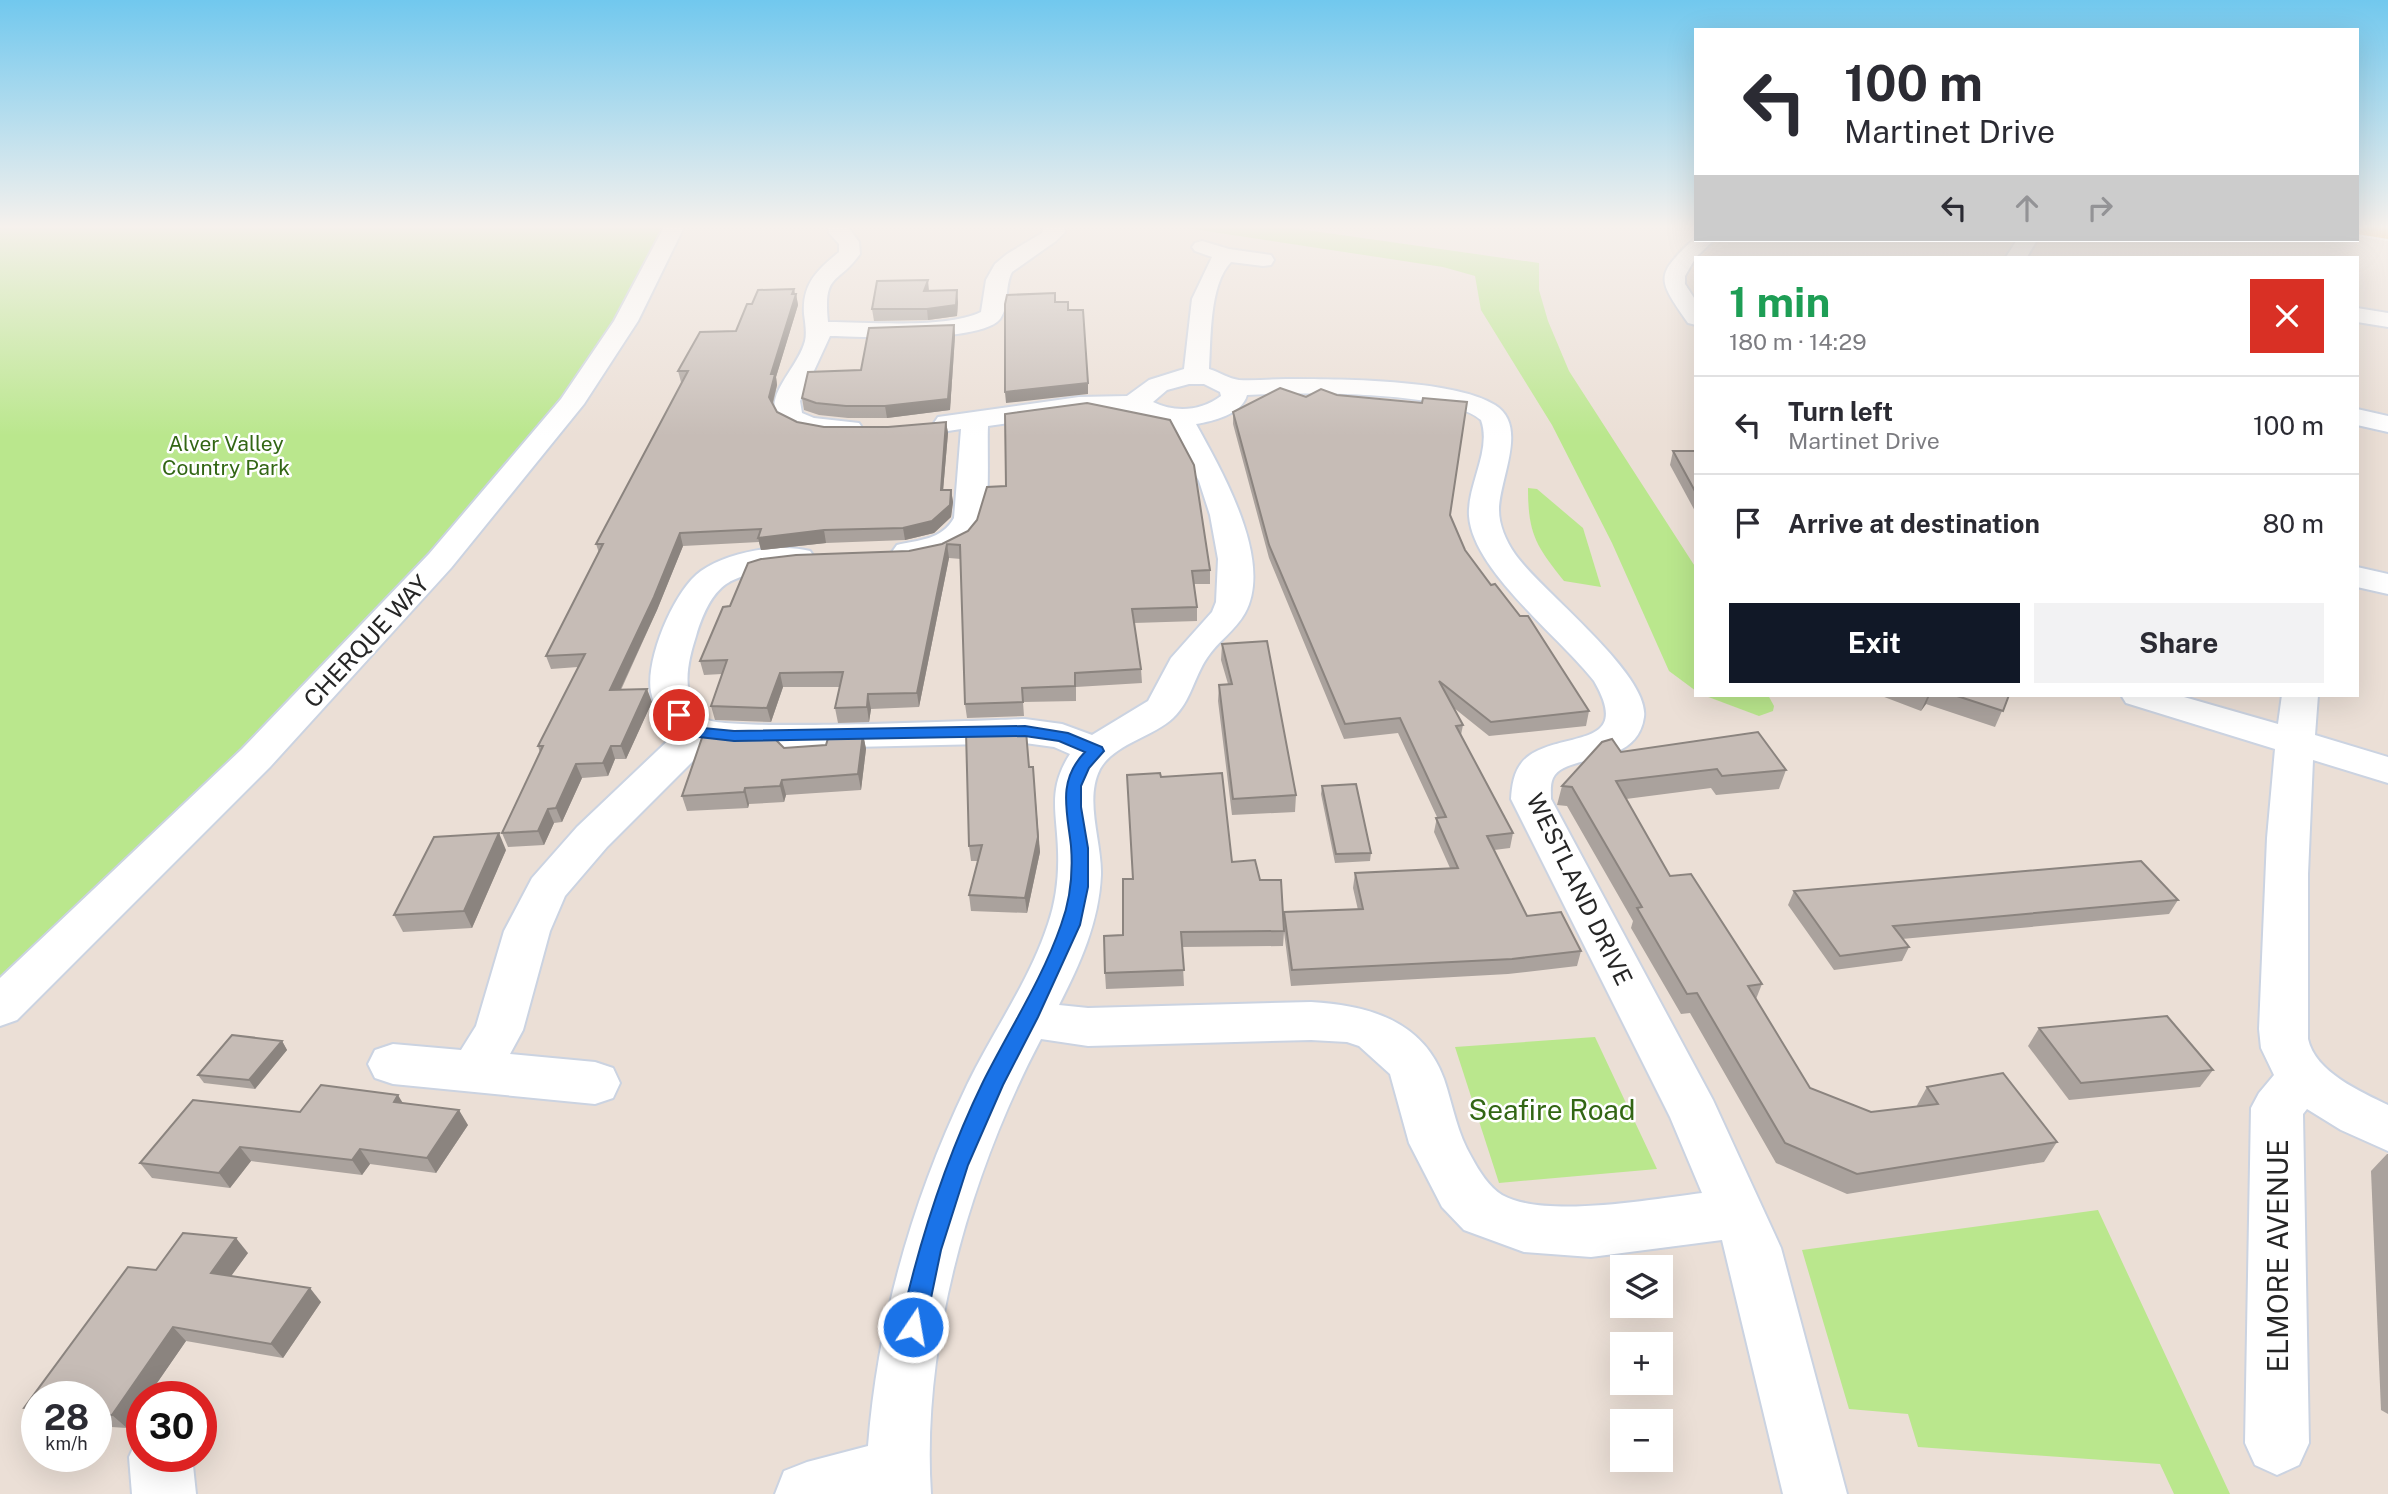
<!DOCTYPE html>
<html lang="en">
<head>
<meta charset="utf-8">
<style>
	:root { --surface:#fff; --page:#f2f2f3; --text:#2b2b33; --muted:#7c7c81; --line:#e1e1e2; --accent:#111827 }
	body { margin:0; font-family:"Public Sans",sans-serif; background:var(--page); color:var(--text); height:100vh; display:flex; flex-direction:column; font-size:26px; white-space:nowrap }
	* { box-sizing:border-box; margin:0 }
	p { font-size:23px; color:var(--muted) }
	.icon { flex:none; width:38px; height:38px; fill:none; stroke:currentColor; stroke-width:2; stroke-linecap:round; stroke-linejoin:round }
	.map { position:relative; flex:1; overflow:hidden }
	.details { position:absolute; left:1694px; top:256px; width:665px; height:441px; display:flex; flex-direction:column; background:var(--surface); border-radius:0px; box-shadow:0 7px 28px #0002 }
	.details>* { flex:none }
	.hud { position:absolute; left:1694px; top:28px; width:665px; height:214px; border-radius:0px; box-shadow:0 7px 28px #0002; background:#fff; color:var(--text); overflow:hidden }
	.tools { position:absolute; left:1610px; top:1255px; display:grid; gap:14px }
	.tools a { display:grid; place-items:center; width:63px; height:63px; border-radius:0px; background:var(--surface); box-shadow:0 7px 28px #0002; font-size:35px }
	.speed { position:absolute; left:21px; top:1381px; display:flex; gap:14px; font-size:35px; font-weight:700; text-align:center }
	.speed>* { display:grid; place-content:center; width:91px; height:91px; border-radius:50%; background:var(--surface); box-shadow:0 7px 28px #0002; line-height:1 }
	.speed small { font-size:18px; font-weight:400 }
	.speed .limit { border:10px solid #d22; background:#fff; color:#111 }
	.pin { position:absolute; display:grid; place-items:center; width:60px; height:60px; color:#fff; margin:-30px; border:4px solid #fff; border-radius:50%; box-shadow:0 2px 7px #0007 }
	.me { position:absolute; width:77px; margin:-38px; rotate:12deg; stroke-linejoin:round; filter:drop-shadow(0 0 5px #0008) }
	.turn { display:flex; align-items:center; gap:24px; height:147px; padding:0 35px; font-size:32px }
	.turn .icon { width:91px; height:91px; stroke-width:2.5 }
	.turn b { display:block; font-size:49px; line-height:60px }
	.lanes { display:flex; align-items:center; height:66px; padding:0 35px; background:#0003; justify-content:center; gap:35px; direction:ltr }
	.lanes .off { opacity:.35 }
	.round { display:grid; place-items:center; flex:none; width:74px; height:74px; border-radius:0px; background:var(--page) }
	.headline { display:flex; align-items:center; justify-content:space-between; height:119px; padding:0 35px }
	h1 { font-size:42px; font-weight:700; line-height:52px; color:#1e9e55 }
	.button { display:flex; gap:14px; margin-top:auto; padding:14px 35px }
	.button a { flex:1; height:80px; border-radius:0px; background:var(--accent); color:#fff; font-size:28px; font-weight:700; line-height:80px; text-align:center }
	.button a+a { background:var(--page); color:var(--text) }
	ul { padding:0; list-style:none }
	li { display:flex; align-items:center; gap:21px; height:98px; padding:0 35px; border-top:2px solid var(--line) }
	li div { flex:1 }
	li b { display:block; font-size:26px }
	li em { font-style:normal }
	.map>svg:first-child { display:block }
</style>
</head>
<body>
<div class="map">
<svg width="2388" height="1494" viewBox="0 0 2388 1494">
	<rect width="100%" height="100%" fill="#ebdfd6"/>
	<g fill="#bae78d">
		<polygon points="0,227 661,227 626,321 440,561 0,1007"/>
		<polygon points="1180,227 1285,227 1539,263 1539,290 1548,321 1569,371 1696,568 1696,691 1669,671 1612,543 1552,425 1481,310 1475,276 1443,267"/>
		<path d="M1528 488 1537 489 1583 528 1601 587 1564 581C1536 546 1528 534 1528 488Z"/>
		<polygon points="1703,695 1768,695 1774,706 1773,711 1759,716"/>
		<polygon points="1595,1037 1657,1169 1499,1183 1455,1047"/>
		<polygon points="2098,1210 2230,1494 2174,1494 2160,1464 1918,1447 1908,1414 1849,1409 1802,1250"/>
	</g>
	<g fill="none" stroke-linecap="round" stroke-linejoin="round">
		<g stroke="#cbd3e1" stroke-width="4">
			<g id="minor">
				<polygon points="664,227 684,227 638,321 584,404 451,568 270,767 17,1020 0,1026 0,978 242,749 429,554 561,399 614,321"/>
				<path d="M828 227H848L859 242 860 254C837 286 823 272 828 322 869 322 945 329 981 312L986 280 995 264 1007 254 1042 233 1044 227H1064L1065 232 1056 241 1012 272C1004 287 1010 305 1000 319 981 343 862 337 830 336L800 401 802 413 814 418 859 423 863 429 859 435C840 439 812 437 795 430 747 408 797 373 805 341 807 333 805 322 804 314 802 284 817 270 839 252V244L829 233Z"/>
				<path d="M1696 237V240H1714L1696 257 1685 276V284L1696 301V325L1688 323C1656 277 1655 276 1696 237Z"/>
				<polygon points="2017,240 2037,240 2027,257 2006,257"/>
				<path d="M1202 241 1229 249 1271 255 1274 260 1271 265 1263 266 1231 262C1209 285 1211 339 1209 369 1219 372 1229 379 1239 380 1254 381 1271 379 1286 379 1336 379 1454 379 1495 405 1529 426 1499 479 1499 510 1499 525 1506 541 1515 554 1540 590 1650 674 1644 717 1637 769 1565 752 1553 778 1550 784 1551 793 1551 799L1713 1100 1781 1248 1847 1494H1783L1722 1240 1591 1257 1524 1252 1464 1230 1442 1207 1409 1143 1390 1074 1359 1046 1347 1042 1311 1040 1088 1046 1041 1039C971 1172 921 1343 931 1494H775L784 1471 807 1462 868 1446C878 1320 912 1200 967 1085 993 1031 1029 982 1048 924 1056 901 1059 876 1058 851 1057 812 1047 790 1070 754L1054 747 1025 743 764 749 708 746 607 847 565 896 550 931 523 1030 510 1054 595 1062 613 1068 620 1083 613 1098 595 1104 393 1084 375 1078 368 1064 375 1050 393 1044 461 1050 476 1026 504 931 532 878 577 827 676 733C666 723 654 708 651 692 645 660 674 590 701 571 728 552 779 543 810 551L815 558 810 565C749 580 719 560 696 636 687 664 679 699 706 719 724 732 984 720 1025 719L1062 724 1092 735 1148 701 1171 658 1212 612 1216 602 1218 559 1210 515 1199 481 1169 424 1132 412 1079 413 988 426C987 449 990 499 984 518 978 538 958 551 940 556 925 559 912 562 897 559L892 552 897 545C918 540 942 540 954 518L961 429 948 431 938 429 934 423 938 417 1079 397 1127 396 1149 380 1184 369 1192 299 1212 257 1195 251 1192 247 1195 243ZM1189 384H1204L1220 392 1221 396C1201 411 1175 413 1153 402L1167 390ZM1247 395C1294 392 1448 390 1481 420 1492 450 1467 485 1469 516 1473 571 1560 637 1594 681 1633 748 1567 731 1530 755 1515 765 1512 782 1511 799L1670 1117 1702 1193C1653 1199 1545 1219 1502 1195 1489 1187 1479 1171 1472 1158 1457 1133 1453 1106 1444 1079 1423 1020 1367 1005 1311 1002L1088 1008 1059 1005C1080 964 1099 922 1101 875 1102 842 1084 800 1100 769 1114 744 1153 737 1173 718 1191 701 1194 677 1207 658 1218 641 1235 631 1245 613 1274 560 1221 470 1196 424 1214 421 1242 414 1247 395Z"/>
				<polygon points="2357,308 2388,313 2388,327 2357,322"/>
				<polygon points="2357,409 2388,416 2388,432 2357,425"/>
				<polygon points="2357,567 2388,574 2388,594 2357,587"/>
				<path d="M2121 695H2177L2278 724 2282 695H2318L2315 735 2388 757V783L2313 760 2308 874V1039C2315 1072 2361 1092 2388 1105V1151L2341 1130 2307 1109 2303 1114 2309 1443 2299 1465 2277 1475 2255 1465 2245 1443 2251 1108 2259 1093 2274 1075 2261 1048 2259 1029 2267 838 2275 749 2126 703Z"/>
				<polygon points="142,1433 142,1456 192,1456 196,1494 132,1494 129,1457 139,1435"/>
			</g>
		</g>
		<g stroke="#fff" stroke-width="4">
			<polygon id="major" points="2357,227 2388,227 2388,239 2357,234"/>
		</g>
		<use href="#minor" fill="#fff" fill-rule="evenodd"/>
		<use href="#major" fill="#fab64c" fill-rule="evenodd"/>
	</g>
	<g fill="#aaa29d">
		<polygon points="794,289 795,294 796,294 798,305 776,377 777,385 773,404 777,412 797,422 824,427 888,427 946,422 948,433 943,490 951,490 953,502 951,517 934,533 905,540 826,543 761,550 759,542 683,546 657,610 621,690 652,702 626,759 615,759 608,776 582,778 562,822 554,823 544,845 508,847 502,833 540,753 538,746 578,667 551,669 546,656 599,553 596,544 682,382 681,382 678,371 736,331 752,304"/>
		<polygon points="929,291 958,302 957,316 928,320 874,321 872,309"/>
		<polygon points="954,325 955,336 950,410 887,418 848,418 819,415 804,410 802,398"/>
		<polygon points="1233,412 1450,516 1465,550 1491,585 1589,711 1586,726 1489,736 1454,708 1463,725 1461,735 1513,833 1510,848 1494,850 1527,916 1581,951 1577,966 1508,974 1291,986 1284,932 1283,946 1182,947 1184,986 1106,989 1105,973 1123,935 1133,879 1161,777 1232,862 1260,880 1283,921 1284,912 1358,910 1353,888 1355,873 1450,868 1434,832 1437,817 1398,733 1344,739 1269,558 1233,424"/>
		<polygon points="1673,451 1696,451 1696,513 1670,465"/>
		<polygon points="968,531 1210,570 1210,584 1194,584 1197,607 1197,621 1134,623 1141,669 1142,683 1076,687 1076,701 1023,702 1024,716 967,718 965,704 961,559 949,558 919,707 871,709 869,722 838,723 835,708 840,687 783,687 771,722 715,720 711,706 722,674 704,675 700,661 730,606 909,551 942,544"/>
		<polygon points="1222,644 1296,795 1295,812 1232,815 1218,701 1219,685 1228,684 1221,660"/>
		<polygon points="1879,695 2009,695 1995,727 1926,704 1921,711"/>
		<polygon points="863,734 866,749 861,790 786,795 784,802 749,804 748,808 687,811 682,796 784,748 826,745"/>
		<polygon points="1621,752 1786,770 1779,789 1716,795 1711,788 1626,799 1670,876 1762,984 1756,999 1810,1088 1871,1112 1916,1107 1927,1087 2057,1142 2044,1162 1847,1194 1776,1163 1690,1013 1681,1014 1631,928 1633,921 1567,806 1557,805 1562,786"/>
		<polygon points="1029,767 1040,852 1027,913 971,911 969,895 978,861 971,861 969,846"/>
		<polygon points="1322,786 1371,853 1370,861 1335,863 1321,794"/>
		<polygon points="506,850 472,928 403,932 394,915"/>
		<polygon points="1794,891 2178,900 2169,914 1902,939 1909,947 1902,961 1834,970 1788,905"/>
		<polygon points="2039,1028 2213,1070 2200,1087 2069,1100 2028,1046"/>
		<polygon points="282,1041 287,1050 255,1089 204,1083 198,1075"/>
		<polygon points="403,1103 468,1125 436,1173 370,1164 362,1175 251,1161 230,1188 152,1178 140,1163"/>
		<polygon points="2387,1154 2388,1154 2388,1414 2381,1410 2371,1171"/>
		<polygon points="248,1253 231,1276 321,1302 283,1358 186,1341 148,1396 142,1396 142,1406 127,1428 96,1426 96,1396 37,1396 37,1418 24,1408 156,1270"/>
	</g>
	<g fill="#8b847f">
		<polygon points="928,280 929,291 924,291"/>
		<polygon points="794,289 795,297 796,294 798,305 776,377 777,385 771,409 769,397 771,374"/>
		<polygon points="957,290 958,302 957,316 928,320 927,309"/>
		<polygon points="954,325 955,336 950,410 887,418 885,406"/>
		<polygon points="1088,383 1088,394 1006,403 1005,392"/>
		<polygon points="946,422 948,433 942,503 941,490"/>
		<polygon points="951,490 953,502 951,517 934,533 905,540 903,528"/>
		<polygon points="824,530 826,543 761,550 758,538"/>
		<polygon points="680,533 683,546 657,610 614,703 610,690"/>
		<polygon points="947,544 949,558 919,707 917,693"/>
		<polygon points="780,673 783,687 771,722 767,708"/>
		<polygon points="647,689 652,702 626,759 621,746"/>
		<polygon points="868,694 871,709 869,722 867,707"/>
		<polygon points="1928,695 1930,695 1926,704 1921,711"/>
		<polygon points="863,734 866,749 861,790 858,774"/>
		<polygon points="611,746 615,759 608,776 603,763"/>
		<polygon points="576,764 582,778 562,822 556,808"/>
		<polygon points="1033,767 1040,852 1027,913 1025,898"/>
		<polygon points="782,780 786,795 784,802 780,786"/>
		<polygon points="745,788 749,804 748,808 744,792"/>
		<polygon points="548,809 554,823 544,845 538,831"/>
		<polygon points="499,833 506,850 472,928 464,911"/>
		<polygon points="282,1041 287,1050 255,1089 249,1080"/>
		<polygon points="398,1095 407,1110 394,1102"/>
		<polygon points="459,1110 468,1125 436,1173 427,1158"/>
		<polygon points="240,1147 251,1161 230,1188 219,1173"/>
		<polygon points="360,1149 370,1164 362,1175 352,1160"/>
		<polygon points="236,1238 248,1253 223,1287 211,1273"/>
		<polygon points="310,1288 321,1302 283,1358 271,1344"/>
		<polygon points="173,1327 186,1341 148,1396 142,1396 142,1406 127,1428 112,1415"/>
	</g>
	<g fill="#c6bcb6" stroke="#8b847f" stroke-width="2">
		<polygon points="928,280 924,291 957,290 956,305 927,309 872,309 877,281"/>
		<polygon points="794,289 792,294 796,294 771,374 775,374 769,397 777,412 797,422 824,427 888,427 946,422 941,490 951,490 950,505 932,521 903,528 824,530 758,538 761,529 680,533 654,597 610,690 647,689 621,746 611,746 603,763 576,764 556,808 548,809 538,831 502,833 543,746 538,746 585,654 546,656 603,544 596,544 688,371 678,371 700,332 736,331 747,304 752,304 758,290"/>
		<polygon points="1055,293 1055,302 1068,302 1068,310 1083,310 1088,383 1005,392 1005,304 1007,295"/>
		<polygon points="954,325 948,399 885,406 846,406 816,403 802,398 808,372 861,370 869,328"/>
		<polygon points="1280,388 1306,397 1321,389 1337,395 1422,403 1423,398 1467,402 1450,515 1465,550 1491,585 1495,584 1520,616 1528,616 1589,711 1491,722 1439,681 1463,725 1456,726 1513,833 1487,836 1527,916 1561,912 1581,951 1512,959 1292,970 1284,912 1363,909 1355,873 1458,868 1436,818 1446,817 1400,718 1345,724 1269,545 1233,412"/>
		<polygon points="1087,403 1170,420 1194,465 1210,570 1192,571 1197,607 1132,609 1141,669 1075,673 1075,686 1022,688 1023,702 965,704 960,545 947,544 917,693 868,694 867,707 835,708 843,672 780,673 767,708 711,706 727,660 700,661 723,607 730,606 748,563 761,559 796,555 909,551 942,544 968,531 977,520 987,487 1006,486 1005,414"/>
		<polygon points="1673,451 1696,451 1696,493"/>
		<polygon points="1267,641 1296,795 1233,799 1219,685 1232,684 1222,644"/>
		<polygon points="1954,695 2009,695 2003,711"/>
		<polygon points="1026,731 1029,767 1033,767 1038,837 1025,898 969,895 982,845 969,846 966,732"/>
		<polygon points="704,732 772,736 784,748 826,745 829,735 863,734 858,774 782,780 780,786 745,788 744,792 682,796"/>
		<polygon points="1758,732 1786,770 1722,776 1717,769 1616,781 1670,876 1691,874 1762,984 1748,986 1810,1088 1871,1112 1938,1104 1927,1087 2003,1073 2057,1142 1857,1174 1785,1143 1697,993 1687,994 1637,908 1642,907 1572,787 1562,786 1602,742 1612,739 1621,752"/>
		<polygon points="1160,773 1161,777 1222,773 1232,862 1255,860 1260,880 1281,880 1284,931 1181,932 1184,970 1105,973 1104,936 1123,935 1123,879 1133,879 1127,775"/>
		<polygon points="1356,784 1371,853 1336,854 1322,786"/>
		<polygon points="499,833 464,911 394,915 434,837"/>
		<polygon points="2141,861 2178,900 1893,926 1909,947 1840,956 1794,891"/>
		<polygon points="2167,1016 2213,1070 2081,1083 2039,1028"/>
		<polygon points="232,1035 282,1041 249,1080 198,1075"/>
		<polygon points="321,1085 398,1095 394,1102 459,1110 427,1158 360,1149 352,1160 240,1147 219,1173 140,1163 193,1100 300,1112"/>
		<polygon points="183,1233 236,1238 211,1273 310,1288 271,1344 173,1327 112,1415 96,1414 96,1396 37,1396 37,1409 24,1408 128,1267 156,1270"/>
	</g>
	<linearGradient id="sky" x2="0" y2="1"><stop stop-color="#71c8ee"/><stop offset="0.52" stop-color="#f6f1ed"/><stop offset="1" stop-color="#f6f1ed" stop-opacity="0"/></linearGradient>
	<rect width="2388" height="436" fill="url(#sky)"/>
	<path fill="#1a73e8" stroke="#114b97" stroke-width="2" d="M679 710 684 711 703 728 734 731 1025 726 1068 733 1102 747 1104 751 1089 768 1081 786V807L1088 848V887L1080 925 1038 1017 1003 1085 968 1165 941 1250 925 1327 921 1336 913 1339 904 1336 900 1327C919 1242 945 1160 983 1082 1009 1030 1042 980 1061 925 1070 901 1073 872 1071 846 1067 810 1057 781 1085 752L1059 741 1025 736 734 741 699 737 693 736 674 718 671 715 674 711Z"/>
	<g text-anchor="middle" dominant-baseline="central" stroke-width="5" stroke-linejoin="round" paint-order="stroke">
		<g font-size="21" fill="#326614" stroke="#fff">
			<text x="226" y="443">Alver Valley<tspan x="226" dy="24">Country Park</tspan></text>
		</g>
		<g font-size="24" fill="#262626" stroke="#fff">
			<text transform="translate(366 641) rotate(-47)">CHERQUE WAY</text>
			<text transform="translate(1580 889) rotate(64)">WESTLAND DRIVE</text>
		</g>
		<g font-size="28" fill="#326614" stroke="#fff">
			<text x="1552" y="1109">Seafire Road</text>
		</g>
		<g font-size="28" fill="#262626" stroke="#fff">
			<text transform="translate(2277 1256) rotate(-90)">ELMORE AVENUE</text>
		</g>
	</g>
</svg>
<div class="tools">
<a><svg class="icon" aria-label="layers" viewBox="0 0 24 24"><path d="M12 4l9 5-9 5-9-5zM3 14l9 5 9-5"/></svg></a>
<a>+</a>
<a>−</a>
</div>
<div class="speed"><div>28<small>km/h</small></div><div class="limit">30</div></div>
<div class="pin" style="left:679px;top:715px;background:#d93025"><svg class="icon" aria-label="arrive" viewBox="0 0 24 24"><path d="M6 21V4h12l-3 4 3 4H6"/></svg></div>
<svg class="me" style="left:913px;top:1327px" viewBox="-20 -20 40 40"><circle r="17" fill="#1a73e8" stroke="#fff" stroke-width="3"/><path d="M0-11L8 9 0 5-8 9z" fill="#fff"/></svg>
<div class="hud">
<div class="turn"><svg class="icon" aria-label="left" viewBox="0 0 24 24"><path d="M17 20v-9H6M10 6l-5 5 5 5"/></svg><div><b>100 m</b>Martinet Drive</div></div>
<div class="lanes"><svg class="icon" aria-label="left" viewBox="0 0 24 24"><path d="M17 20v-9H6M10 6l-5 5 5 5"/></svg><svg class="icon off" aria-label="ahead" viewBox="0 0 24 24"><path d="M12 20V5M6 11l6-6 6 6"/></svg><svg class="icon off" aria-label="right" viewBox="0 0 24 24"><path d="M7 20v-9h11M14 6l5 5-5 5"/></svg></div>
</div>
<section class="details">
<div class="headline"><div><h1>1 min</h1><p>180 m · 14:29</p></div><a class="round" style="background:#d93025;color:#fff"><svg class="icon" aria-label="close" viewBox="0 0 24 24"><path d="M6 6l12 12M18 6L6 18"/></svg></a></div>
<ul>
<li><svg class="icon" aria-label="left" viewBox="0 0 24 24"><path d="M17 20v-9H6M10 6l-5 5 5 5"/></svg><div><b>Turn left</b><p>Martinet Drive</p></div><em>100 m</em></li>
<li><svg class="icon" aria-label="arrive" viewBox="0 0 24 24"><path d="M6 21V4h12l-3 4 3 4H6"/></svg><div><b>Arrive at destination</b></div><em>80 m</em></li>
</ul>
<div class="button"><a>Exit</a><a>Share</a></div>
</section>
</div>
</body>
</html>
